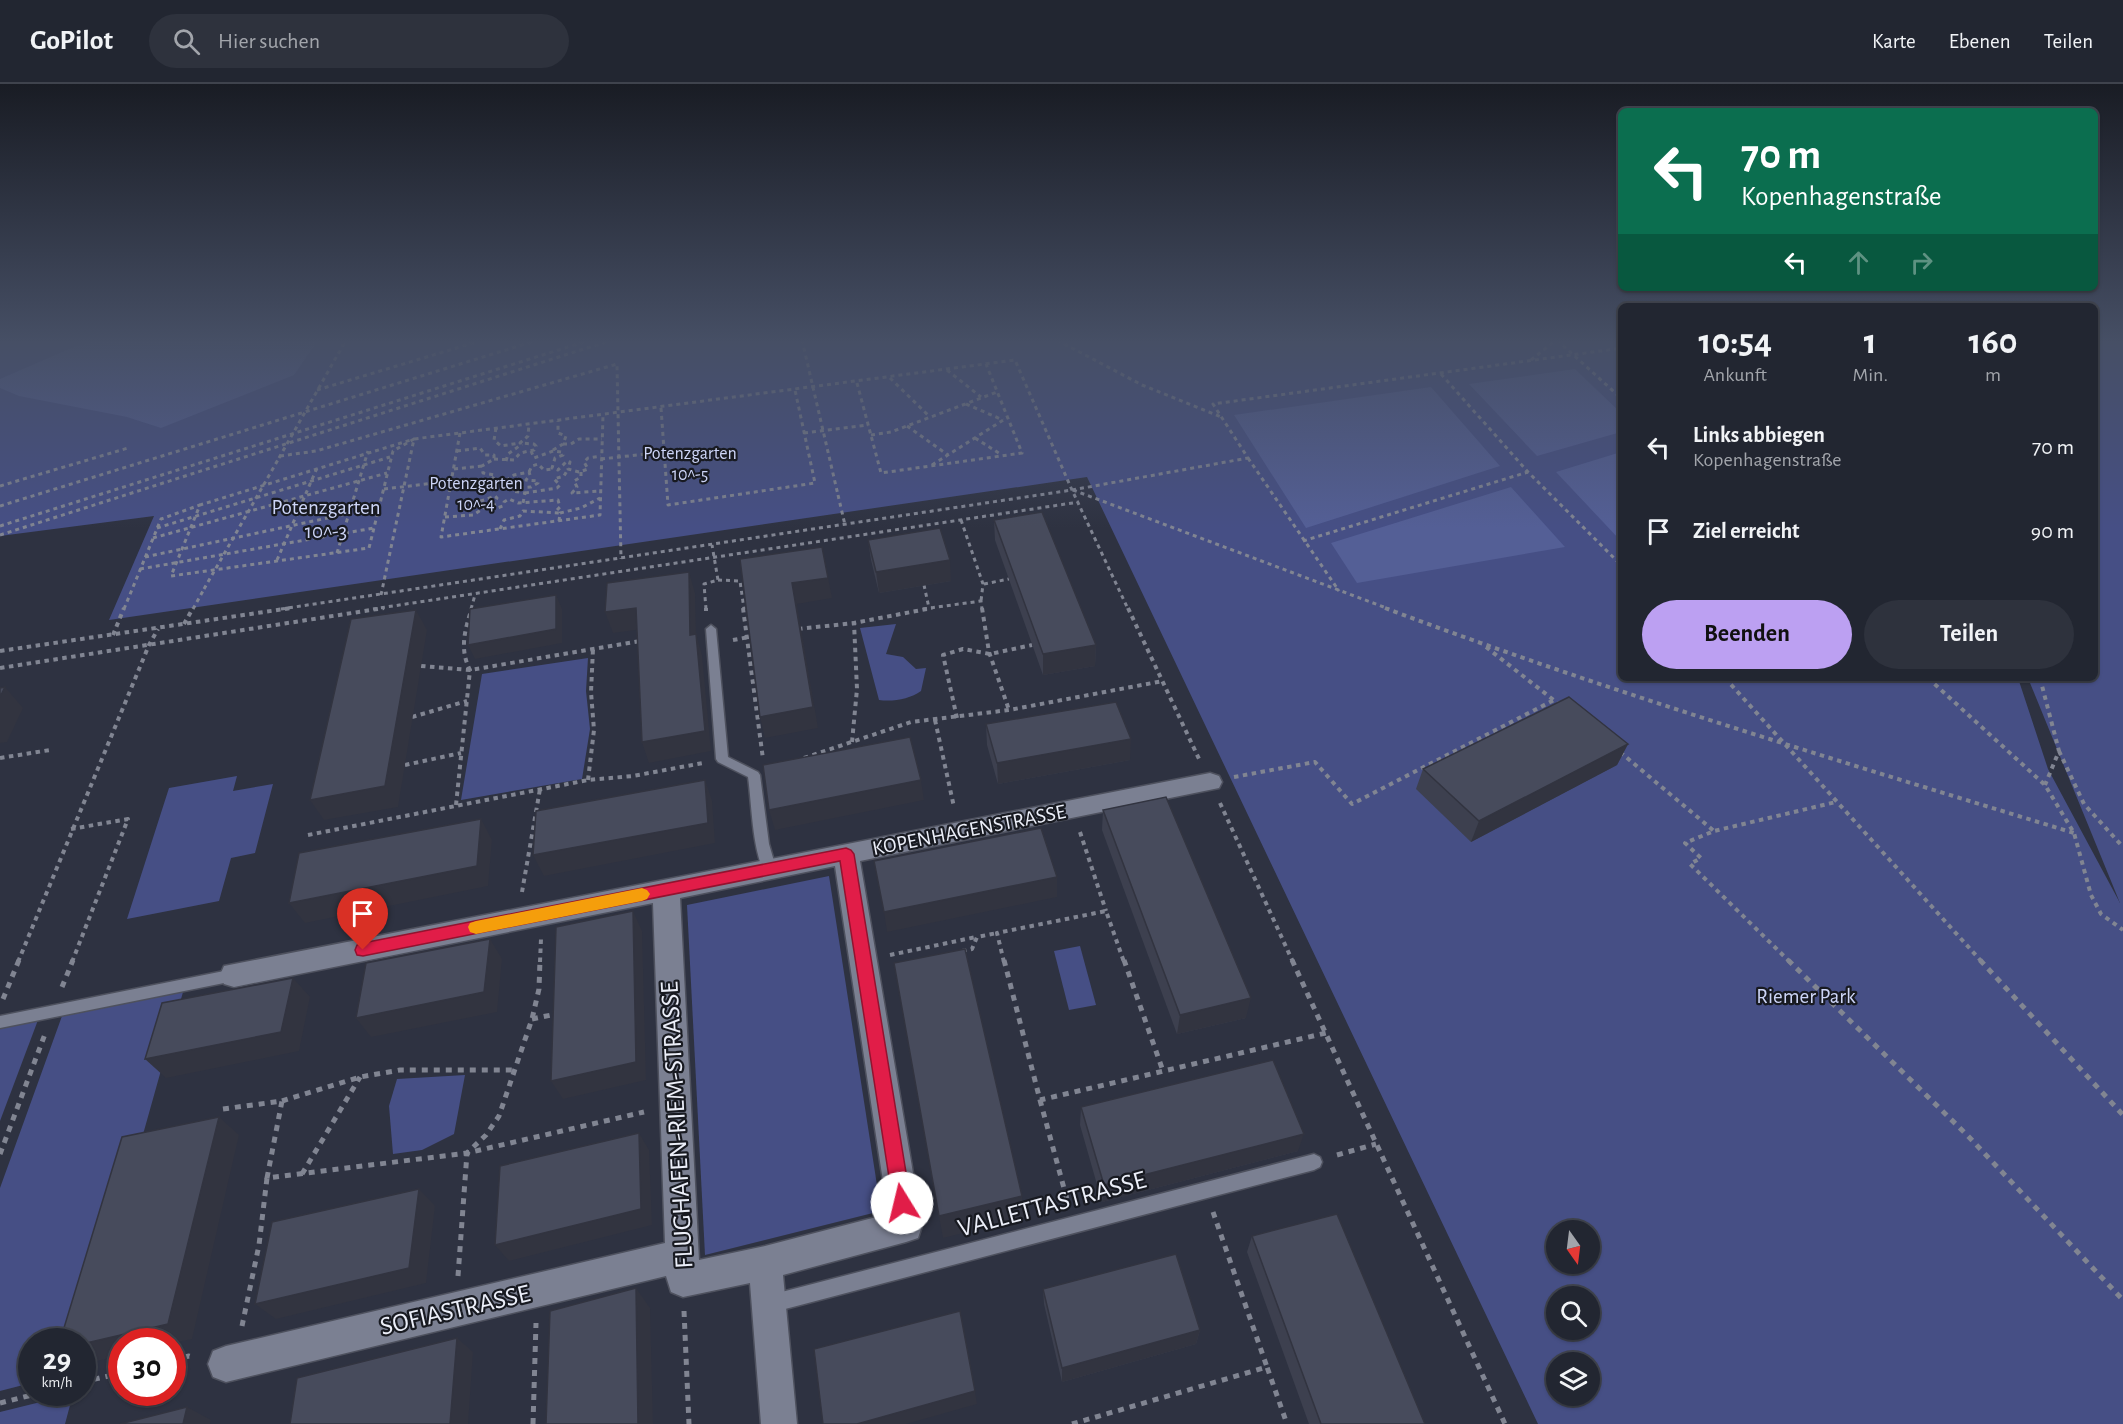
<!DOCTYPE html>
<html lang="de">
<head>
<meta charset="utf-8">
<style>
	:root { --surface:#222631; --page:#2e323d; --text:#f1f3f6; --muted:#a2a5ab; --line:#3f434d; --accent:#bca0f2 }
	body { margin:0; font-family:"Alegreya Sans",sans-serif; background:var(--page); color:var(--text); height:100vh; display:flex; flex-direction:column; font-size:22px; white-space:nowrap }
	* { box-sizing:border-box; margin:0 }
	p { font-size:20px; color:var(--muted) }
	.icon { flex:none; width:33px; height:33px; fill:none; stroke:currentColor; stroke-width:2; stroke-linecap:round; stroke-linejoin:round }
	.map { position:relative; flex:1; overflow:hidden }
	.details { position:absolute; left:1618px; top:219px; width:480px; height:378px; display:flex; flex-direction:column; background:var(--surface); border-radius:9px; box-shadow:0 2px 4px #0004,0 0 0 2px var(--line) }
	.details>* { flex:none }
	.banner { position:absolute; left:1618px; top:24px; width:480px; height:183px; border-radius:9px; box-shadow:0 2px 4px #0004,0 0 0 2px var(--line); background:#0b6e4f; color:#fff; overflow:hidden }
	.needle { width:39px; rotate:166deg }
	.fabs { position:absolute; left:1546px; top:1136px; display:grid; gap:12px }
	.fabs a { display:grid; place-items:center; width:54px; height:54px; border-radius:50%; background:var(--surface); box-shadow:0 2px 4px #0004,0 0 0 2px var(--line); font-size:30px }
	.speed { position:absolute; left:18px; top:1244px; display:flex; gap:12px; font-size:30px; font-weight:700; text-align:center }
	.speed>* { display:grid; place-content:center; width:78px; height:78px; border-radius:50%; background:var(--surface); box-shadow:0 2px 4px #0004,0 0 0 2px var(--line); line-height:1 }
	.speed small { font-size:15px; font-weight:400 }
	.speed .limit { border:9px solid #d22; background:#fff; color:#111 }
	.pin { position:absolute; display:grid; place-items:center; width:51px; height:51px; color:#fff; margin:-62px -26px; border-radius:50% 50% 50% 0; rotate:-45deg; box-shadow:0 0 6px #0007 }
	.pin .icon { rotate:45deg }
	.me { position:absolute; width:66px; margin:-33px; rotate:351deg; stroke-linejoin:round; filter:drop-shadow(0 0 4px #0008) }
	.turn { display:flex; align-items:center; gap:21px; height:126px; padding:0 24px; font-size:27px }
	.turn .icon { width:78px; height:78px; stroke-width:2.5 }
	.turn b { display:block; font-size:42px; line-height:51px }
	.lanes { display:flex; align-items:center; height:57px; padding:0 24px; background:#0003; justify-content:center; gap:30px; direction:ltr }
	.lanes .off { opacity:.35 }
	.eta { display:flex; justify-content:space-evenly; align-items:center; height:102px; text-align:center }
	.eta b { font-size:36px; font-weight:600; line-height:42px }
	.primary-button { display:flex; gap:12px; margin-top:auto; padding:12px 24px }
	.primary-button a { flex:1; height:69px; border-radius:36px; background:var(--accent); color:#111; font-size:24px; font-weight:600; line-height:69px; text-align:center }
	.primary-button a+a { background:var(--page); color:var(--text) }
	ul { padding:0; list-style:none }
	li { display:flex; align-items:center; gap:18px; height:84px; padding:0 24px }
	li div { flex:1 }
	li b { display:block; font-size:22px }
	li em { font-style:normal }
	header { display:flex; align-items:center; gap:36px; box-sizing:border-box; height:84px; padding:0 30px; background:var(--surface); border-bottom:2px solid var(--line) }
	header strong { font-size:28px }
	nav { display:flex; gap:33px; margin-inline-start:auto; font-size:21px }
	.search { width:420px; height:54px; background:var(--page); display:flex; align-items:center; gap:15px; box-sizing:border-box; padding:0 21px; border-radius:33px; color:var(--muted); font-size:22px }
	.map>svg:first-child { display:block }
</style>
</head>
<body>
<header>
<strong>GoPilot</strong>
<div class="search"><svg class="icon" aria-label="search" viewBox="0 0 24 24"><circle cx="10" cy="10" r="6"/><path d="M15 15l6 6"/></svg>Hier suchen</div>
<nav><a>Karte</a><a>Ebenen</a><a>Teilen</a></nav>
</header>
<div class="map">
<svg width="2123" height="1340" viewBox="0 0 2123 1340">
	<rect width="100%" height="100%" fill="#2e3241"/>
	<g fill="#464f85" fill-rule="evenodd">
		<path d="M0 256H1621L1622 594H2018L2048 685 2120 819 2028 594H2096V256H2123V1340H1538L1087 393 109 536 154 432 0 452ZM1557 1146H1590V1179H1557ZM1557 1212H1590V1245H1557ZM1557 1278H1590V1311H1557Z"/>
		<path d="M896 540 886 570 903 573 916 585 926 584 921 607C910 615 893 618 879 616L860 544Z"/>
		<polygon points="588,574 586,607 590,645 582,695 461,716 482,590"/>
		<polygon points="237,692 233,707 273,700 255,769 231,774 219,817 127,835 169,704"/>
		<polygon points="829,792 881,1127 705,1171 687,821"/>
		<polygon points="1080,862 1096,921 1069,926 1054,867"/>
		<polygon points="183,908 83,1264 82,1257 32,1257 31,1299 0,1307 0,1104 62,932"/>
		<polygon points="38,936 0,1037 0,943"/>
		<polygon points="465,991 454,1050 422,1066 393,1070 389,1022 397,995"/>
		<polygon points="73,1310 65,1340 0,1340 0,1328"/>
	</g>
	<g fill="#545f96">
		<polygon points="97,256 318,256 294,291 161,344 127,333 19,312 0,304 0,295 69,265"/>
		<polygon points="1575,285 1621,329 1621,348 1537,372 1469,300"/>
		<polygon points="1431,303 1500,382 1306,444 1234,331"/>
		<polygon points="1621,368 1622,456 1620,456 1556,388"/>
		<polygon points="1511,403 1565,463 1357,499 1331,459"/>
	</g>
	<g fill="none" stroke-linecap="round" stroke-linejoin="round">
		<g stroke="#4e515e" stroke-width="3">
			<g id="lane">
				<path d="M711 541 716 545 728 673 758 688 760 691 769 760 776 784 774 788 769 789 764 788C752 762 752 722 748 693L718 678 716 675 706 545Z"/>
				<polygon points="234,885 239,887 241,891 239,895 234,897 0,944 0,932"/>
				<polygon points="1314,1070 1320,1073 1322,1078 1320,1083 1314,1086 770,1229 764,1226 761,1220 764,1214 770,1211"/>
			</g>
		</g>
		<g stroke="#4e515e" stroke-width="3">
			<path id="street" d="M1210 689 1219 692 1222 698 1219 704 860 777 922 1142 918 1154 906 1158 783 1191 797 1340H761L750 1199 683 1213 671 1208 666 1192 226 1298 213 1293 208 1280 213 1267 226 1262 665 1159 653 819 234 903 224 900 220 891 224 882ZM835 782 888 1130 765 1162 699 1176 680 814Z"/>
		</g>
		<g stroke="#818592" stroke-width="3" stroke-dasharray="4 4" stroke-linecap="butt">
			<polyline points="1057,256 1142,301 1221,333"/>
			<polyline points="1557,256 1622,315"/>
			<polyline points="1531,276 1556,256"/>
			<polyline points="947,286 981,313"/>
			<polyline points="1441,290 1528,388 1622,482"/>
			<polyline points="890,294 930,333"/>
			<polyline points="857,299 881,389 1022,369 986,280"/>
			<polyline points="317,306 483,256"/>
			<polyline points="966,320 1003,336"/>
			<polyline points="661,324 668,421 815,399 795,306"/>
			<polyline points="907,342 948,371"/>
			<polyline points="496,344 494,356 501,362 520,359"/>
			<polyline points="460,349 441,453 600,431 603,331"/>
			<polyline points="804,349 868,341"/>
			<polyline points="871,351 891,348 997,308"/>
			<polyline points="975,354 1002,371"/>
			<polygon points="414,355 393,367 369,464 171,492 200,421"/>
			<polyline points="563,360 571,360 579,355 602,355"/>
			<polyline points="553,366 563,360 566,352 558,349 558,337"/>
			<polyline points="457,367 480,364 485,371 494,371 494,375 482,382 483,389 495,391 491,397"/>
			<polyline points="531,367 534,374 553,367 562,368 563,371 555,374 552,384 558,386 567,377 570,378 568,385 579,388 588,385 584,378 588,374 601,372"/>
			<polyline points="280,372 316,367 617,280 621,475"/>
			<polyline points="279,374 346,256"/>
			<polyline points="1248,374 1339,507"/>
			<polyline points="494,375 514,376 520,369 534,366 536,362 534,360 520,359 528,352 529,340"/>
			<polyline points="601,375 664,368"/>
			<polyline points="506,377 508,370 522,360"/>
			<polyline points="932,381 1008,333"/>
			<polyline points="454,385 482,382"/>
			<polyline points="529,388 532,382 538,380 544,386 553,385"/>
			<polyline points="581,388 581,393 574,397 577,403 572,409 600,407"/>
			<polyline points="0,402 128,364"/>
			<polyline points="451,402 491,397 504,398 514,391 529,388 530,391 526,396 538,397 538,399 531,403 515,404 512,407 525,409 523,419"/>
			<polyline points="384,405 452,397"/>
			<polyline points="1073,406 1389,525"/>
			<polyline points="525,409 557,404 560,401 554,395 564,392 568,385"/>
			<polyline points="838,411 845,441"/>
			<polyline points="0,422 538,256"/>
			<polyline points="445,433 473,431 484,424 481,417 495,412 497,414 494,421 497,424 503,422 504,418 509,415 518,419 558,416 560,423 555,428"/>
			<polyline points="961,436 983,500 981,517"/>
			<polyline points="559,437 560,429 581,424 600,414"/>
			<polyline points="0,442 590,256"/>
			<polyline points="157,444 390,373"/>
			<polyline points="500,445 504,436 520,432 523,427 560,429"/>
			<polyline points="0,451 612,256"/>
			<polyline points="153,454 387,389"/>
			<polyline points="1303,457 1528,388"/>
			<polyline points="337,469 368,367"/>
			<polyline points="145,473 379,423"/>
			<polyline points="277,476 317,384"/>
			<polyline points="140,485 374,444"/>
			<polyline points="718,496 740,497 744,525"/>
			<polyline points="984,500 1009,495"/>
			<polyline points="924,501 929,524"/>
			<polyline points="381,511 414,355 1015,276 1072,406 1128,525"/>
			<polyline points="124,525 161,435 200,421"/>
			<polyline points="193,525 204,505"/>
			<polyline points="281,525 1072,406 1248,374 1213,320 1622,264"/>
			<polyline points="373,525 1079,418"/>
			<polyline points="471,525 475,511"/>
			<polyline points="706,525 704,500 718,496 712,461"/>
			<polyline points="923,525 981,517 982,525"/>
		</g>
		<g stroke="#818592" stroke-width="4" stroke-dasharray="4.5 4.5" stroke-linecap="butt">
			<polyline points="706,524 706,527"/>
			<polyline points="743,524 763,675"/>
			<polyline points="982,524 989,568 1009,626"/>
			<polyline points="1128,524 1200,677"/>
			<path d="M1385 524C1611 609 1843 678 2074 749"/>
			<polyline points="184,540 193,524"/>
			<polyline points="798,545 854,539"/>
			<polyline points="113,551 124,524"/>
			<polyline points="733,556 749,553"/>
			<polyline points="1486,563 1560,621"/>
			<polyline points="0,567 291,524"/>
			<polyline points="421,582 470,586 640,557"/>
			<polyline points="0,584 384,524"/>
			<polyline points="1725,594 1982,878"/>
			<polyline points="1928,594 2045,701 2074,749 2091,811 2101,830 2123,846"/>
			<polyline points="2040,594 2059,667 2045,701"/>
			<polyline points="412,633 467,617"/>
			<polyline points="957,634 943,571 963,565 990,570 1032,561"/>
			<polyline points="935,636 954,723"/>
			<polyline points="852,658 857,605 854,539 932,524"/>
			<polyline points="2059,667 2084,720 2123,763"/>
			<polyline points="1620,668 1714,747"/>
			<polyline points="0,674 50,666"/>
			<polyline points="804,674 911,638 1009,626 1163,597"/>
			<polyline points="405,681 461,669"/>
			<polyline points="1234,693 1315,678 1352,720 1554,616"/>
			<polyline points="588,696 594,646 591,608 593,565"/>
			<polyline points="1220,719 1293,878"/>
			<path d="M456 721 470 586C459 565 465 545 472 524"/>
			<polyline points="71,745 128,735 72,878"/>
			<polyline points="1080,748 1106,827"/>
			<polyline points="308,751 588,696 633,692 703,679"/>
			<polyline points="522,808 540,705"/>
			<polyline points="962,867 972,865 977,853 997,849"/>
			<polyline points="890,871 976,853"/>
			<polyline points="18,878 149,561 158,545"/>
			<polyline points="540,878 541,855"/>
			<polyline points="1004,878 997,849 1106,827 1124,878"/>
			<polyline points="1790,878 1690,780 1701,774 1685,759 1714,747 1836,718"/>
		</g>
		<g stroke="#818592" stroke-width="5" stroke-dasharray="6 6" stroke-linecap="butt">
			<polyline points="1004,876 1040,1016 1326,949"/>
			<polyline points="1124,876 1163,987"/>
			<polyline points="1292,876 1505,1340"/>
			<polyline points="1788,876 1968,1052 2123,1216"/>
			<polyline points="1980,876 2123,1031"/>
			<polyline points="62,903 73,876"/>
			<polyline points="3,915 19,876"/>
			<polyline points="532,935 556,930"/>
			<polyline points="1040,1016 1068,1119"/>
			<polyline points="282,1017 360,993 400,986 513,986"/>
			<polyline points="223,1025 282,1017 267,1094 467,1069 644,1028"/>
			<polyline points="0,1070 45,950"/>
			<polyline points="1337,1071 1376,1060"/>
			<polyline points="302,1090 360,993"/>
			<polyline points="1213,1128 1267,1283"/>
			<polyline points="458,1192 467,1069 486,1051 499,1032 532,935 539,905 540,876"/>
			<polyline points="684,1227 689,1340"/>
			<polyline points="242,1242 259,1161 267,1094"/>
			<polyline points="172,1276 189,1272 195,1274"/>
			<polyline points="82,1298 122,1289"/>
			<polyline points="0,1319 44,1308"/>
			<polyline points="533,1340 536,1239"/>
			<polyline points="1072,1340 1267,1283 1287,1340"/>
		</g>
		<use href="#lane" fill="#7b8092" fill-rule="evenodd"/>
		<use href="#street" fill="#7b8092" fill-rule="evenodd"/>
		<g stroke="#818592" stroke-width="3" stroke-dasharray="4 4" stroke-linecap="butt">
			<polyline points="802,256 838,411"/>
			<polyline points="204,505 279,374"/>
		</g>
	</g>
	<g fill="#3d404f">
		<polygon points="994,436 1096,561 1095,582 1043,591 995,456"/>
		<polygon points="868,456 951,497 879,509 871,476"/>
		<polygon points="986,640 1130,676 998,700 987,661"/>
		<polygon points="1628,660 1617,681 1471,758 1416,705 1423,685"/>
		<polygon points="1103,726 1246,934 1177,950 1102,746"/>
		<polygon points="1081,1023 1298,1067 1102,1118 1080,1041"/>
		<polygon points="1252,1152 1425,1340 1309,1340 1247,1168"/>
		<polygon points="1043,1205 1200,1246 1196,1260 1062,1298 1044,1220"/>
	</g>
	<g fill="#323440">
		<polygon points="950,476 951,497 879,509 876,488"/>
		<polygon points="689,488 695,509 696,550 702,571 711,667 649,679 642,658 690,551"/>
		<polygon points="828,494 832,514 797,520 818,644 765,654 760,633 792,499"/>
		<polygon points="556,511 562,525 562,559 475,575 468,561"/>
		<polygon points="636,524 643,545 613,549 605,528"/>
		<polygon points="416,526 427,546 398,723 324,736 310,716"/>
		<polygon points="1096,561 1095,582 1043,591 1043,570"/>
		<polygon points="5,603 23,624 7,658 0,659 0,613"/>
		<polygon points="1131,655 1130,676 998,700 997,679"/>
		<polygon points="1628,660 1617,681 1471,758 1479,737"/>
		<polygon points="705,696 712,717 715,759 544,792 533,771"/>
		<polygon points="921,696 924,716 775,746 769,726"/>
		<polygon points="481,735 492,756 488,802 305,839 289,819"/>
		<polygon points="1057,793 1057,813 887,848 884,828"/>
		<polygon points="633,827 642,847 646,996 563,1015 551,997"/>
		<polygon points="490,855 502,875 497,928 371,953 356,934"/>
		<polygon points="293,894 310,913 299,967 166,994 145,975"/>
		<polygon points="1251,914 1246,934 1177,950 1180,931"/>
		<polygon points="219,1033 239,1051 192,1255 172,1259 172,1257 122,1257 122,1271 85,1280 82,1279 82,1260"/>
		<polygon points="639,1049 649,1066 652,1141 509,1177 495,1161"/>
		<polygon points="1304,1050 1298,1067 1102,1118 1104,1101"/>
		<polygon points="419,1105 435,1122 426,1199 276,1235 255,1220"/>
		<polygon points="1022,1112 1024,1134 943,1154 939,1132"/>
		<polygon points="636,1204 650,1224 653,1340 638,1340"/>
		<polygon points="1200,1246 1196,1260 1062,1298 1062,1284"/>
		<polygon points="457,1254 473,1268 468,1340 450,1340"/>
		<polygon points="975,1307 977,1320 906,1340 857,1340"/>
		<polygon points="187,1323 211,1336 210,1340 183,1340"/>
	</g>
	<g fill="#474b5c" stroke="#323440" stroke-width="1.5">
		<polygon points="1042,428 1096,561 1043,570 994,436"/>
		<polygon points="940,444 950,476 876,488 868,456"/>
		<polygon points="822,463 828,494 792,499 813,623 760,633 740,475"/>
		<polygon points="689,488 690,551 696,550 705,647 642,658 636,524 605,528 607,499"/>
		<polygon points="556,511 556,545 468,561 470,525"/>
		<polygon points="416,526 385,702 310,716 351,535"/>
		<polygon points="5,603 0,613 0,604"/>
		<polygon points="1569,613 1628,660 1479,737 1423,685"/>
		<polygon points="1116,618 1131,655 997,679 986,640"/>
		<polygon points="910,653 921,696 769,726 763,681"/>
		<polygon points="705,696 708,739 533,771 536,727"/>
		<polygon points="1166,713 1251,914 1180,931 1103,726"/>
		<polygon points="481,735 477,782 289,819 299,769"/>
		<polygon points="1041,744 1057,793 884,828 874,777"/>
		<polygon points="633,827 636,978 551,997 556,843"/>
		<polygon points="490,855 484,908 356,934 366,879"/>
		<polygon points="965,865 1022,1112 939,1132 894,879"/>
		<polygon points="293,894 281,948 145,975 162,919"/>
		<polygon points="1273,976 1304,1050 1104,1101 1081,1023"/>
		<polygon points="219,1033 168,1240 82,1260 82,1257 60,1257 122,1053"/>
		<polygon points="639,1049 641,1125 495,1161 500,1082"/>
		<polygon points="419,1105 409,1184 255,1220 272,1138"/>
		<polygon points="1337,1130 1425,1340 1321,1340 1252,1152"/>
		<polygon points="1176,1170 1200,1246 1062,1284 1043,1205"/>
		<polygon points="636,1204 638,1340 546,1340 550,1227"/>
		<polygon points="960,1227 975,1307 857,1340 823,1340 814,1265"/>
		<polygon points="457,1254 450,1340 290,1340 297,1294"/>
		<polygon points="187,1323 183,1340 120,1340"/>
	</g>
	<linearGradient id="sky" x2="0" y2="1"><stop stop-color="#191c24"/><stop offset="0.58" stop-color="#464f65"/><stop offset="1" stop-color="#464f65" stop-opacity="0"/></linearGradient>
	<rect width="2123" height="444" fill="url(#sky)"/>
	<polygon fill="#e11d48" stroke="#92132f" stroke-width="1.5" points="846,764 851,766 854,770 911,1119 909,1126 902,1128 896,1126 893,1119 840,777 363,872 357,871 355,866 357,861 363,859"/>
	<polygon fill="#f59e0b" points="642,804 647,806 650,810 647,815 642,817 476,850 470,848 468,843 470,839 476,837"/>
	<g text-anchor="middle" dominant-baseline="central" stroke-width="4.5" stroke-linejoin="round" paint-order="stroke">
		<g font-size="18" fill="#cdd5f7" stroke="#181a21">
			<text x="690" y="370">Potenzgarten<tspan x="690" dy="21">10^-5</tspan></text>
			<text x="476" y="400">Potenzgarten<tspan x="476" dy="21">10^-4</tspan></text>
		</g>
		<g font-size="21" fill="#cdd5f7" stroke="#181a21">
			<text x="326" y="423">Potenzgarten<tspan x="326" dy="24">10^-3</tspan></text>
			<text x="1806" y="912">Riemer Park</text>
		</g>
		<g font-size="21" fill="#eceff9" stroke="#181a21">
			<text transform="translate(969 746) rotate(-11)">KOPENHAGENSTRASSE</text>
		</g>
		<g font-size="26" fill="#eceff9" stroke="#181a21">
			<text transform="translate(677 1041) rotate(-93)">FLUGHAFEN-RIEM-STRASSE</text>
			<text transform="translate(1052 1120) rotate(-15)">VALLETTASTRASSE</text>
			<text transform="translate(455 1226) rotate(-13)">SOFIASTRASSE</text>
		</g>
	</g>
</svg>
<div class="fabs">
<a><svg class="needle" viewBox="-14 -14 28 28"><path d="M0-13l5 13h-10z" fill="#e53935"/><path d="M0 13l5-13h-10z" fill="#a2a5ab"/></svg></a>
<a><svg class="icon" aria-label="search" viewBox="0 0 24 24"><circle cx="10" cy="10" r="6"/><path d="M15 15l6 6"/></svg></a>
<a><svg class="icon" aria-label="layers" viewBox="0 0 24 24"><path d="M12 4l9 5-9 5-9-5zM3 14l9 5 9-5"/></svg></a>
</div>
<div class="speed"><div>29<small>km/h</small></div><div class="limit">30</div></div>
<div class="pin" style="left:363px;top:866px;background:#d93025"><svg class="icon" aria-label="arrive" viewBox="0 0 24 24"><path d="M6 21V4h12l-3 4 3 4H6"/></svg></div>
<svg class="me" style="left:902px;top:1119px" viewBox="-20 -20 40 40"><circle r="19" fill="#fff"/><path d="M0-13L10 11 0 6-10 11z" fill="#e11d48"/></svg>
<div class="banner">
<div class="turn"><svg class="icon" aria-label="left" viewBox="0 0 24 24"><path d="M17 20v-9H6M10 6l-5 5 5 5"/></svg><div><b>70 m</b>Kopenhagenstraße</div></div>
<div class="lanes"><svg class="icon" aria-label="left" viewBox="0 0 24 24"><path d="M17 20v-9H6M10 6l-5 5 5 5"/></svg><svg class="icon off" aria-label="ahead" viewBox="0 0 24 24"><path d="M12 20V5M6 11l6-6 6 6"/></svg><svg class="icon off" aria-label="right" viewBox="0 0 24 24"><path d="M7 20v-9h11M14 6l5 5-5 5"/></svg></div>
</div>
<section class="details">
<div class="eta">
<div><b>10:54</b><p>Ankunft</p></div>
<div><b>1</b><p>Min.</p></div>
<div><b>160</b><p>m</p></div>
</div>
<ul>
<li><svg class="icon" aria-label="left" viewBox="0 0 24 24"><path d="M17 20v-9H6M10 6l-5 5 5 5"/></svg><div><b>Links abbiegen</b><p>Kopenhagenstraße</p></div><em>70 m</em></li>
<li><svg class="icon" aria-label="arrive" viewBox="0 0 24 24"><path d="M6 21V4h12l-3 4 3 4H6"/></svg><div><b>Ziel erreicht</b></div><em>90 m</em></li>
</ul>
<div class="primary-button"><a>Beenden</a><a>Teilen</a></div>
</section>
</div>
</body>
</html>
